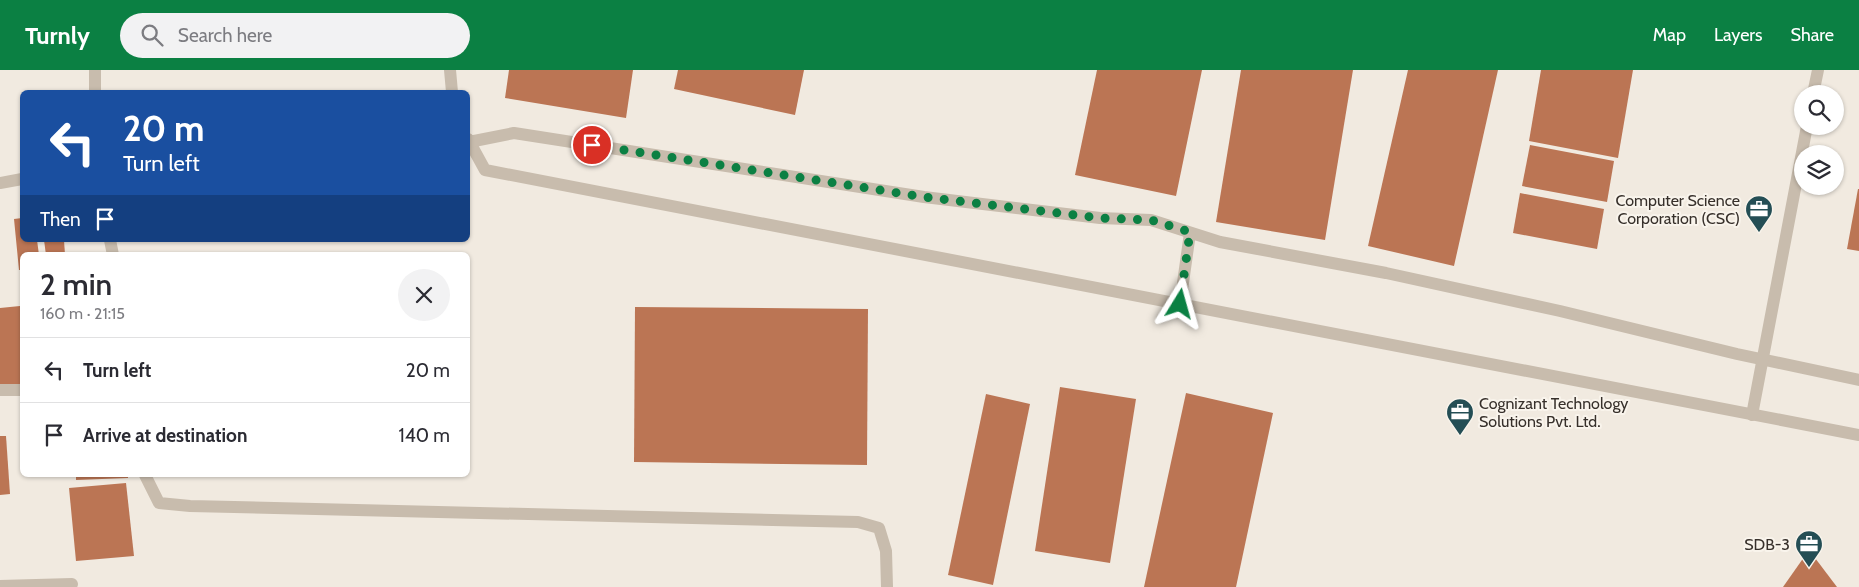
<!DOCTYPE html>
<html lang="en">
<head>
<meta charset="utf-8">
<style>
	:root { --surface:#fff; --page:#f2f2f3; --text:#2b2b33; --muted:#7c7c81; --line:#e1e1e2; --accent:#0b8043 }
	body { margin:0; font-family:Cabin,sans-serif; background:var(--page); color:var(--text); height:100vh; display:flex; flex-direction:column; font-size:19px; white-space:nowrap }
	* { box-sizing:border-box; margin:0 }
	p { font-size:16px; color:var(--muted) }
	.icon { flex:none; width:28px; height:28px; fill:none; stroke:currentColor; stroke-width:2; stroke-linecap:round; stroke-linejoin:round }
	.map { position:relative; flex:1; overflow:hidden }
	.panel { position:absolute; left:20px; top:182px; width:450px; height:225px; display:flex; flex-direction:column; background:var(--surface); border-radius:8px; box-shadow:0 1px 4px #0004 }
	.panel>* { flex:none }
	.guide { position:absolute; left:20px; top:20px; width:450px; height:152px; border-radius:8px; box-shadow:0 1px 4px #0004; background:#1a4fa0; color:#fff; overflow:hidden }
	.tools { position:absolute; left:1794px; top:15px; display:grid; gap:10px }
	.tools a { display:grid; place-items:center; width:50px; height:50px; border-radius:50%; background:var(--surface); box-shadow:0 1px 4px #0004; font-size:25px }
	.pin { position:absolute; display:grid; place-items:center; width:42px; height:42px; color:#fff; margin:-21px; border:2px solid #fff; border-radius:50%; box-shadow:0 1px 5px #0007 }
	.me { position:absolute; width:55px; margin:-28px; rotate:8deg; stroke-linejoin:round; filter:drop-shadow(0 0 4px #0008) }
	.turn { display:flex; align-items:center; gap:18px; height:105px; padding:0 20px; font-size:22px }
	.turn .icon { width:65px; height:65px; stroke-width:2.5 }
	.turn b { display:block; font-size:35px; line-height:42px }
	.then { display:flex; align-items:center; height:48px; padding:0 20px; background:#0003; gap:10px; font-size:19px }
	.round { display:grid; place-items:center; flex:none; width:52px; height:52px; border-radius:26px; background:var(--page) }
	.summary { display:flex; align-items:center; justify-content:space-between; height:85px; padding:0 20px }
	h1 { font-size:30px; font-weight:600; line-height:38px }
	ul { padding:0; list-style:none }
	li { display:flex; align-items:center; gap:15px; height:65px; padding:0 20px; border-top:1px solid var(--line) }
	li div { flex:1 }
	li b { display:block; font-size:19px }
	li em { font-style:normal }
	header { display:flex; align-items:center; gap:30px; box-sizing:border-box; height:70px; padding:0 25px; background:var(--accent); color:#fff }
	header strong { font-size:24px }
	nav { display:flex; gap:28px; margin-inline-start:auto; font-size:18px }
	.search { width:350px; height:45px; background:var(--page); display:flex; align-items:center; gap:12px; box-sizing:border-box; padding:0 18px; border-radius:28px; color:var(--muted); font-size:19px }
	.map>svg:first-child { display:block }
</style>
</head>
<body>
<header>
<strong>Turnly</strong>
<div class="search"><svg class="icon" aria-label="search" viewBox="0 0 24 24"><circle cx="10" cy="10" r="6"/><path d="M15 15l6 6"/></svg>Search here</div>
<nav><a>Map</a><a>Layers</a><a>Share</a></nav>
</header>
<div class="map">
<svg width="1859" height="517" viewBox="0 0 1859 517">
	<rect width="100%" height="100%" fill="#f1eae0"/>
	<g fill="#bb7554">
		<polygon points="509,0 633,0 626,48 505,28"/>
		<polygon points="678,0 804,0 795,45 674,19"/>
		<polygon points="1097,0 1202,0 1176,126 1075,105"/>
		<polygon points="1241,0 1353,0 1325,170 1216,152"/>
		<polygon points="1408,0 1498,0 1454,196 1368,176"/>
		<polygon points="1541,0 1633,0 1618,88 1529,71"/>
		<polygon points="1530,75 1614,91 1607,132 1522,116"/>
		<polygon points="1858,119 1859,119 1859,181 1847,179"/>
		<polygon points="1520,123 1604,139 1597,179 1513,163"/>
		<polygon points="22,148 22,170 37,170 39,185 22,185 22,200 19,200 14,149"/>
		<polygon points="44,170 64,170 65,185 46,185"/>
		<polygon points="20,236 22,254 22,314 0,316 0,238"/>
		<polygon points="635,237 868,239 867,395 634,392"/>
		<polygon points="1060,317 1136,329 1110,493 1035,481"/>
		<polygon points="1186,323 1273,343 1236,517 1144,517"/>
		<polygon points="986,324 1030,334 993,515 948,505"/>
		<polygon points="0,366 6,366 10,424 0,425"/>
		<polygon points="76,405 128,405 128,408 76,410"/>
		<polygon points="126,413 134,486 76,491 69,418"/>
		<polygon points="1809,480 1837,517 1783,517"/>
	</g>
	<g fill="none" stroke-linecap="round" stroke-linejoin="round">
		<g stroke="#c8bcad" stroke-width="12">
			<polyline points="95,0 95,22"/>
			<polyline points="450,0 452,22"/>
			<polyline points="1813,24 1818,0"/>
			<polyline points="468,69 485,100 1859,365"/>
			<polyline points="469,72 514,63 924,127 1100,148 1151,150 1220,172 1386,203 1560,241 1737,284 1859,310"/>
			<polyline points="0,113 22,109"/>
			<polyline points="110,170 113,185"/>
			<polyline points="1180,234 1190,163"/>
			<polyline points="0,320 22,320"/>
			<polyline points="1752,345 1807,56"/>
			<polyline points="145,405 159,433 190,436 858,452 879,458 886,481 887,517"/>
			<polyline points="0,516 72,514"/>
		</g>
	</g>
	<g fill="none" stroke-linecap="round" stroke-linejoin="round">
		<polyline stroke="#0b8043" stroke-width="9" stroke-dasharray="0 16.2" points="592,75 924,127 1100,148 1151,150 1190,162 1180,234"/>
	</g>
	<defs>
		<g id="office-pin" transform="scale(1.4375)"><path d="M0 17L-7.5 6A9.5 9.5 0 1 1 7.5 6Z" fill="#244e55" stroke="#f9f4ec"/><path d="M-6-3h4V-5.5h4V-3h4V5H-6ZM-1-4.5V-3h2v-1.5ZM-6 0V1H6V0Z" fill="#fff"/></g>
	</defs>
	<g fill-rule="evenodd">
		<use href="#office-pin" x="1759" y="139"/>
		<use href="#office-pin" x="1460" y="342"/>
		<use href="#office-pin" x="1809" y="474"/>
	</g>
	<g text-anchor="middle" dominant-baseline="central" stroke-width="4" stroke-linejoin="round" paint-order="stroke">
		<g font-size="16" fill="#37302b" stroke="#f9f4ec" text-anchor="end">
			<text x="1740" y="130">Computer Science<tspan x="1740" dy="18">Corporation (CSC)</tspan></text>
			<text x="1479" y="333" text-anchor="start">Cognizant Technology<tspan x="1479" dy="18">Solutions Pvt. Ltd.</tspan></text>
			<text x="1790" y="474">SDB-3</text>
		</g>
	</g>
</svg>
<div class="tools">
<a><svg class="icon" aria-label="search" viewBox="0 0 24 24"><circle cx="10" cy="10" r="6"/><path d="M15 15l6 6"/></svg></a>
<a><svg class="icon" aria-label="layers" viewBox="0 0 24 24"><path d="M12 4l9 5-9 5-9-5zM3 14l9 5 9-5"/></svg></a>
</div>
<div class="pin" style="left:592px;top:75px;background:#d93025"><svg class="icon" aria-label="arrive" viewBox="0 0 24 24"><path d="M6 21V4h12l-3 4 3 4H6"/></svg></div>
<svg class="me" style="left:1180px;top:234px" viewBox="-20 -20 40 40"><path d="M0-17L14 15 0 8-14 15z" fill="#0b8043" stroke="#fff" stroke-width="4"/></svg>
<div class="guide">
<div class="turn"><svg class="icon" aria-label="left" viewBox="0 0 24 24"><path d="M17 20v-9H6M10 6l-5 5 5 5"/></svg><div><b>20 m</b>Turn left</div></div>
<div class="then">Then<svg class="icon" aria-label="arrive" viewBox="0 0 24 24"><path d="M6 21V4h12l-3 4 3 4H6"/></svg></div>
</div>
<section class="panel">
<div class="summary"><div><h1>2 min</h1><p>160 m · 21:15</p></div><a class="round"><svg class="icon" aria-label="close" viewBox="0 0 24 24"><path d="M6 6l12 12M18 6L6 18"/></svg></a></div>
<ul>
<li><svg class="icon" aria-label="left" viewBox="0 0 24 24"><path d="M17 20v-9H6M10 6l-5 5 5 5"/></svg><div><b>Turn left</b></div><em>20 m</em></li>
<li><svg class="icon" aria-label="arrive" viewBox="0 0 24 24"><path d="M6 21V4h12l-3 4 3 4H6"/></svg><div><b>Arrive at destination</b></div><em>140 m</em></li>
</ul>
</section>
</div>
</body>
</html>
